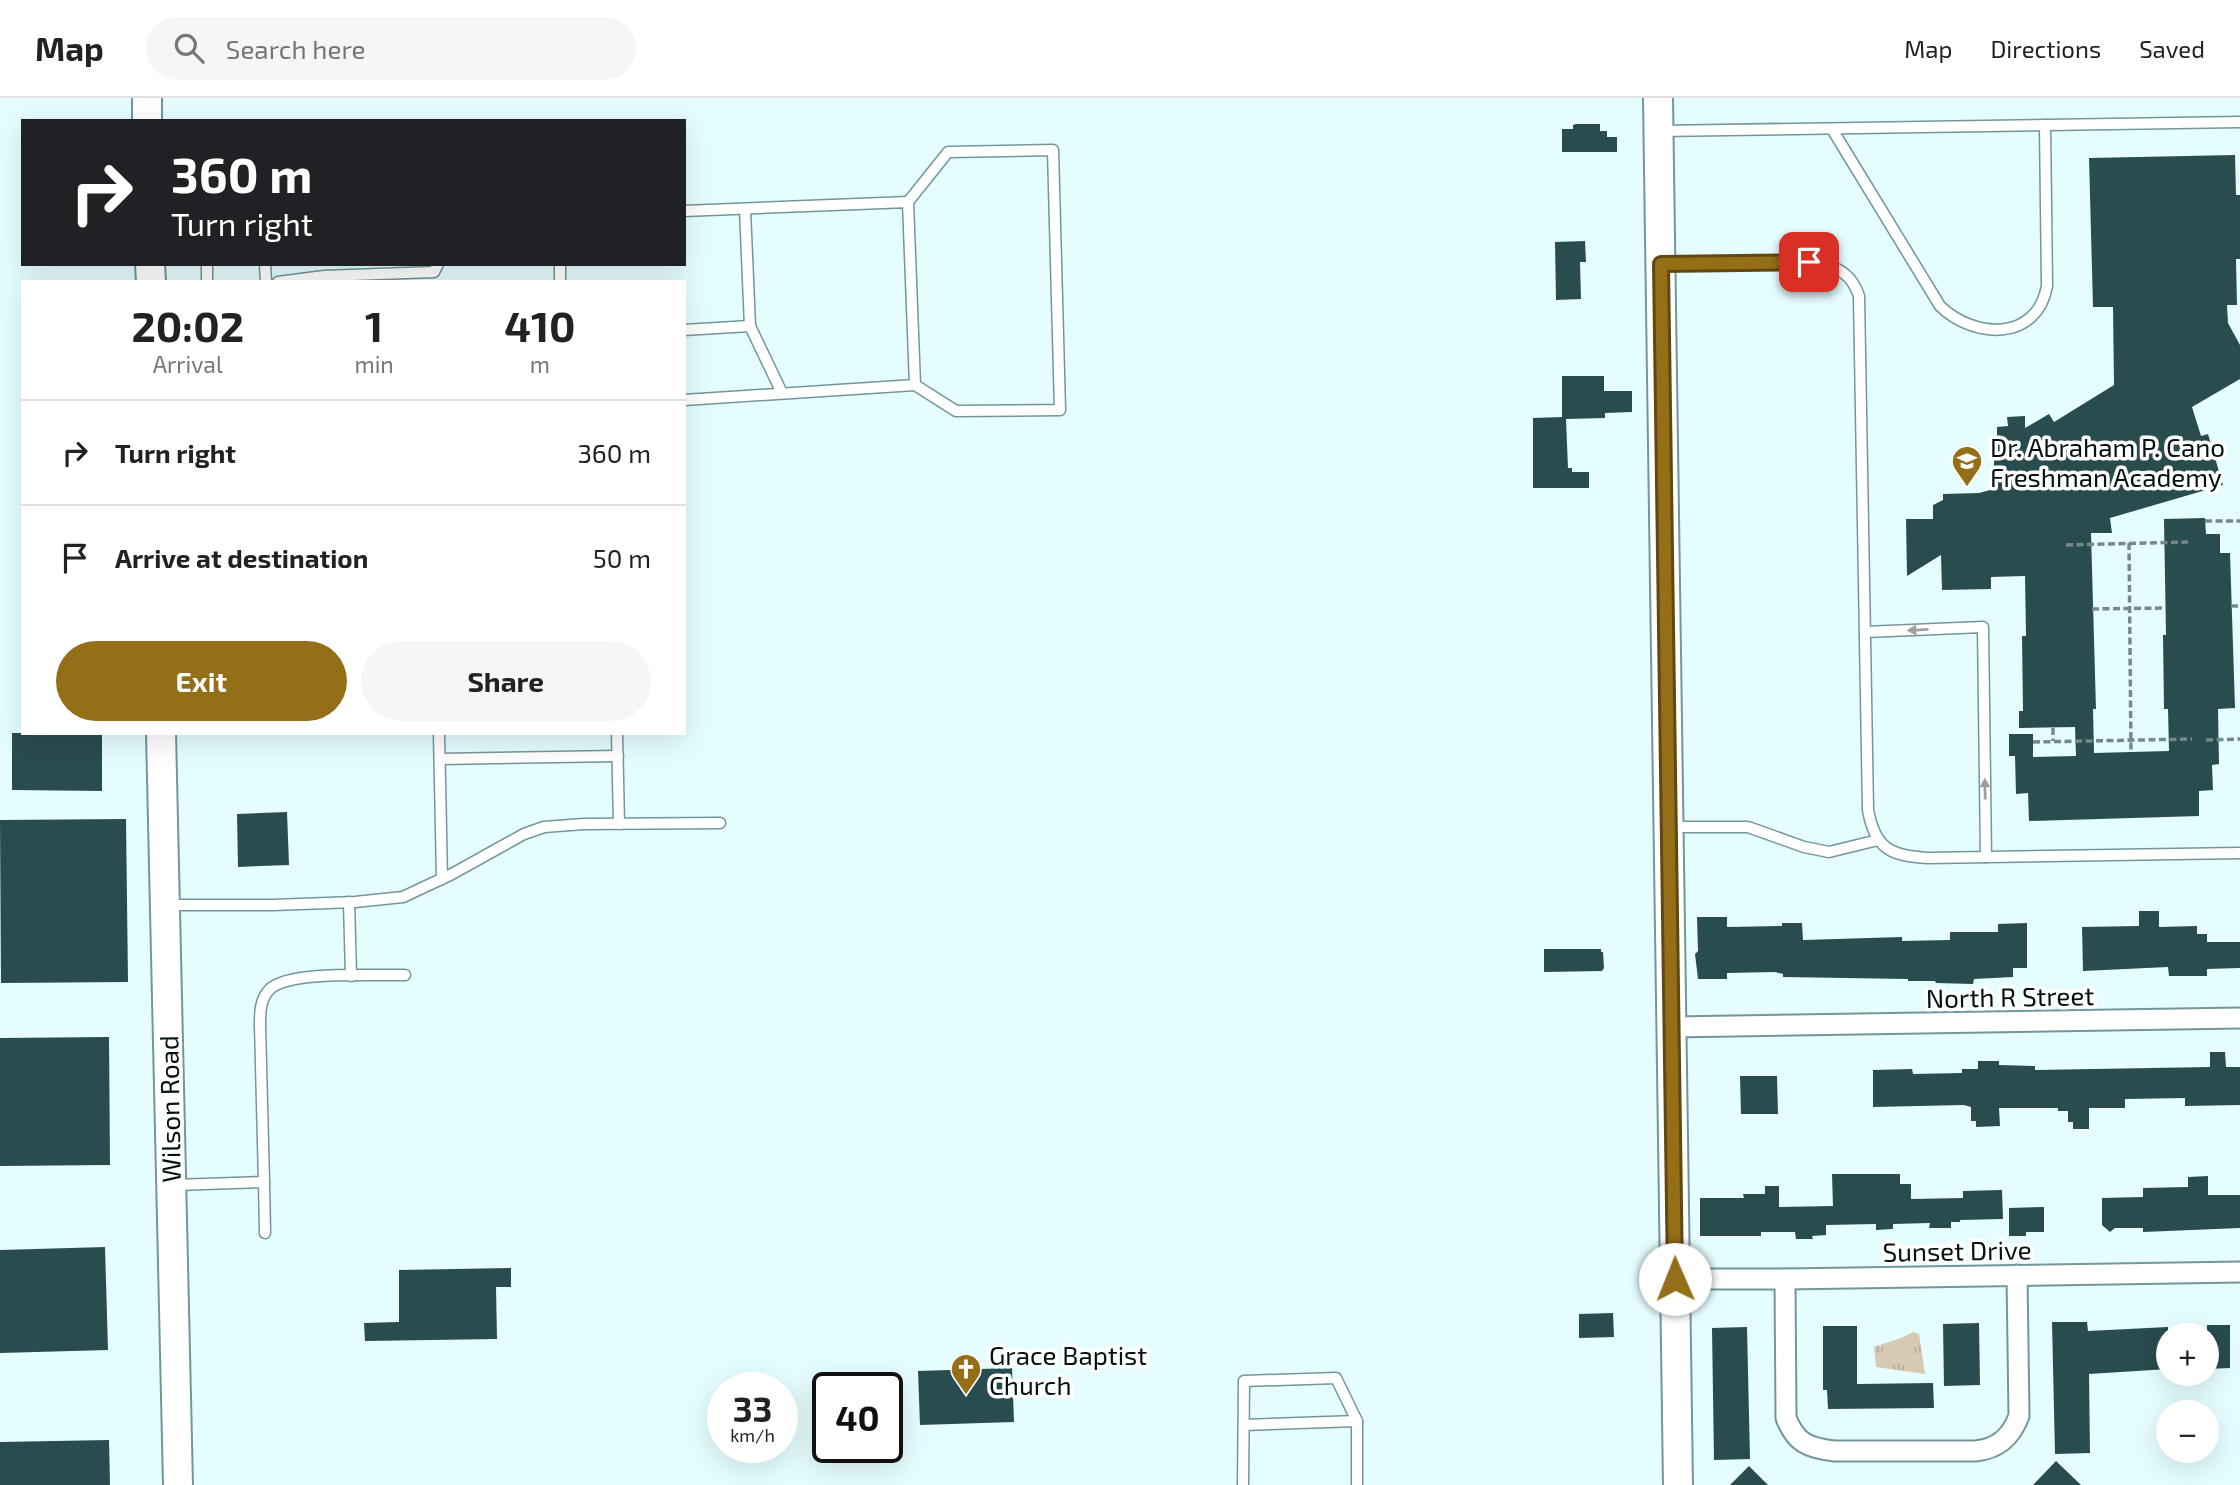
<!DOCTYPE html>
<html lang="en">
<head>
<meta charset="utf-8">
<style>
	:root { --surface:#fff; --page:#f6f6f6; --text:#222; --muted:#767676; --line:#e0e0e0; --accent:#956e18 }
	body { margin:0; font-family:"Exo 2",sans-serif; background:var(--page); color:var(--text); height:100vh; display:flex; flex-direction:column; font-size:26px; white-space:nowrap }
	* { box-sizing:border-box; margin:0 }
	p { font-size:23px; color:var(--muted) }
	.icon { flex:none; width:38px; height:38px; fill:none; stroke:currentColor; stroke-width:2; stroke-linecap:round; stroke-linejoin:round }
	.map { position:relative; flex:1; overflow:hidden }
	.side { position:absolute; left:21px; top:182px; width:665px; height:455px; display:flex; flex-direction:column; background:var(--surface); border-radius:0px; box-shadow:0 7px 28px #0002 }
	.side>* { flex:none }
	.guide { position:absolute; left:21px; top:21px; width:665px; height:147px; border-radius:0px; box-shadow:0 7px 28px #0002; background:#202124; color:#fff; overflow:hidden }
	.buttons { position:absolute; left:2156px; top:1225px; display:grid; gap:14px }
	.buttons a { display:grid; place-items:center; width:63px; height:63px; border-radius:50%; background:var(--surface); box-shadow:0 7px 28px #0002; font-size:35px }
	.speed { position:absolute; left:707px; top:1274px; display:flex; gap:14px; font-size:35px; font-weight:700; text-align:center }
	.speed>* { display:grid; place-content:center; width:91px; height:91px; border-radius:50%; background:var(--surface); box-shadow:0 7px 28px #0002; line-height:1 }
	.speed small { font-size:18px; font-weight:400 }
	.speed .limit { border:4px solid #111; border-radius:10px; background:#fff; color:#111 }
	.pin { position:absolute; display:grid; place-items:center; width:60px; height:60px; color:#fff; margin:-30px; border-radius:14px; box-shadow:0 4px 10px #0006 }
	.me { position:absolute; width:77px; margin:-38px; rotate:359deg; stroke-linejoin:round; filter:drop-shadow(0 0 5px #0008) }
	.turn { display:flex; align-items:center; gap:24px; height:147px; padding:0 35px; font-size:32px }
	.turn .icon { width:91px; height:91px; stroke-width:2.5 }
	.turn b { display:block; font-size:49px; line-height:60px }
	.eta { display:flex; justify-content:space-evenly; align-items:center; height:119px; text-align:center }
	.eta b { font-size:42px; font-weight:700; line-height:49px }
	.primary-button { display:flex; gap:14px; margin-top:auto; padding:14px 35px }
	.primary-button a { flex:1; height:80px; border-radius:42px; background:var(--accent); color:#fff; font-size:28px; font-weight:700; line-height:80px; text-align:center }
	.primary-button a+a { background:var(--page); color:var(--text) }
	ul { padding:0; list-style:none }
	li { display:flex; align-items:center; gap:21px; height:105px; padding:0 35px; border-top:2px solid var(--line) }
	li div { flex:1 }
	li b { display:block; font-size:26px }
	li em { font-style:normal }
	header { display:flex; align-items:center; gap:42px; box-sizing:border-box; height:98px; padding:0 35px; background:var(--surface); border-bottom:2px solid var(--line) }
	header strong { font-size:33px }
	nav { display:flex; gap:38px; margin-inline-start:auto; font-size:24px }
	.search { width:490px; height:63px; background:var(--page); display:flex; align-items:center; gap:18px; box-sizing:border-box; padding:0 24px; border-radius:38px; color:var(--muted); font-size:26px }
	.map>svg:first-child { display:block }
</style>
</head>
<body>
<header>
<strong>Map</strong>
<div class="search"><svg class="icon" aria-label="search" viewBox="0 0 24 24"><circle cx="10" cy="10" r="6"/><path d="M15 15l6 6"/></svg>Search here</div>
<nav><a>Map</a><a>Directions</a><a>Saved</a></nav>
</header>
<div class="map">
<svg width="2240" height="1387" viewBox="0 0 2240 1387">
	<defs>
		<pattern id="grass-tufts" width="24" height="20" patternUnits="userSpaceOnUse" patternTransform="scale(1.75)"><rect width="24" height="20" fill="#d7cab3"/><path d="M3 7l-1-3M5 7V3M7 7l1-3M15 17l-1-3M17 17v-4M19 17l1-3" fill="none" stroke="#b7ac99"/></pattern>
	</defs>
	<rect width="100%" height="100%" fill="#e5fdff"/>
	<polygon fill="url(#grass-tufts)" points="1913,1234 1919,1236 1925,1276 1876,1269 1874,1249 1901,1240"/>
	<g fill="#294c4f">
		<polygon points="1576,26 1600,26 1600,33 1607,33 1607,39 1617,39 1617,54 1562,54 1562,31 1573,31 1573,27"/>
		<polygon points="2235,57 2236,97 2240,97 2240,161 2236,161 2237,207 2227,207 2228,225 2240,247 2240,281 2192,309 2201,338 2208,336 2223,387 2110,420 2112,435 2091,435 2096,611 2093,611 2094,655 2169,653 2168,611 2164,611 2163,537 2166,537 2164,421 2205,420 2206,436 2220,436 2220,455 2230,455 2235,610 2218,611 2219,666 2212,667 2213,692 2199,693 2199,718 2029,723 2028,695 2016,696 2015,658 2009,658 2009,636 2033,636 2033,659 2076,658 2075,629 2019,630 2019,613 2023,613 2022,538 2026,538 2025,478 1991,479 1991,491 1942,492 1941,457 1907,478 1906,421 1933,421 1933,407 1943,402 1943,396 1979,395 1994,391 1994,341 1997,341 1997,329 2008,328 2007,319 2025,318 2025,330 2049,316 2054,324 2114,287 2113,209 2093,209 2089,60"/>
		<polygon points="1585,143 1586,164 1580,164 1581,201 1556,202 1555,144"/>
		<polygon points="1562,278 1604,278 1604,293 1632,293 1632,314 1605,315 1605,320 1566,321 1568,370 1572,370 1572,374 1589,374 1589,390 1533,390 1533,320 1562,319"/>
		<polygon points="12,635 102,635 102,693 12,692"/>
		<polygon points="287,714 289,767 238,769 237,716"/>
		<polygon points="126,721 128,884 1,885 0,722"/>
		<polygon points="2139,813 2159,813 2159,829 2197,828 2197,836 2207,836 2207,844 2240,844 2240,870 2207,871 2207,878 2169,878 2168,869 2083,873 2082,829 2139,828"/>
		<polygon points="1697,819 1727,819 1727,829 1782,828 1782,825 1802,825 1803,842 1902,839 1902,843 1950,842 1950,834 1998,834 1998,826 2027,825 2027,870 2013,870 2013,879 1974,881 1973,886 1936,885 1935,883 1908,883 1908,881 1783,879 1783,876 1775,874 1727,875 1727,881 1698,881 1695,856 1698,853"/>
		<polygon points="1544,851 1601,851 1601,854 1603,854 1604,870 1602,873 1544,874"/>
		<polygon points="109,939 110,1067 0,1068 0,940"/>
		<polygon points="2210,954 2225,954 2226,969 2240,969 2240,1007 2185,1008 2185,1000 2125,1001 2125,1010 2089,1010 2089,1031 2073,1031 2073,1024 2068,1024 2068,1013 2058,1013 2058,1010 1999,1010 2000,1028 1976,1029 1976,1023 1971,1023 1971,1009 1964,1007 1873,1009 1873,972 1912,971 1913,976 1962,975 1962,971 1978,971 1978,963 1999,963 1999,967 2035,968 2035,972 2210,969"/>
		<polygon points="1740,978 1777,978 1778,1016 1741,1016"/>
		<polygon points="1832,1076 1900,1076 1900,1086 1911,1086 1911,1101 1963,1100 1963,1093 2002,1092 2003,1121 1960,1122 1960,1124 1951,1124 1951,1130 1929,1130 1930,1125 1893,1126 1893,1131 1876,1132 1876,1126 1826,1127 1826,1137 1812,1138 1813,1141 1796,1141 1795,1134 1761,1134 1761,1138 1700,1138 1700,1100 1744,1100 1743,1096 1765,1096 1765,1088 1779,1088 1779,1109 1833,1108"/>
		<polygon points="2208,1078 2208,1097 2240,1097 2240,1130 2143,1134 2143,1130 2115,1130 2110,1134 2102,1127 2102,1100 2143,1099 2143,1090 2188,1089 2188,1079"/>
		<polygon points="2044,1109 2044,1134 2026,1134 2026,1138 2009,1138 2009,1110"/>
		<polygon points="105,1149 108,1252 0,1255 0,1152"/>
		<polygon points="511,1170 511,1189 496,1189 497,1241 365,1243 364,1225 399,1224 399,1172"/>
		<polygon points="1613,1215 1614,1239 1579,1240 1579,1216"/>
		<polygon points="2052,1224 2087,1224 2088,1233 2168,1229 2168,1271 2089,1276 2090,1355 2055,1356"/>
		<polygon points="1979,1225 1980,1287 1944,1288 1943,1226"/>
		<polygon points="2207,1227 2230,1227 2230,1270 2207,1271"/>
		<polygon points="1823,1228 1857,1228 1857,1286 1933,1285 1934,1310 1828,1311 1827,1292 1823,1292"/>
		<polygon points="1747,1229 1750,1361 1714,1362 1712,1230"/>
		<polygon points="1012,1270 1014,1324 920,1327 918,1273"/>
		<polygon points="109,1342 110,1387 0,1387 0,1344"/>
		<polygon points="2056,1363 2081,1387 2033,1387"/>
		<polygon points="1749,1368 1768,1387 1730,1387"/>
	</g>
	<g fill="none" stroke-linecap="round" stroke-linejoin="round">
		<g stroke="#72979a" stroke-width="13">
			<g id="lane">
				<path d="M1832 31 1940 208C1974 241 2037 244 2047 188L2045 27"/>
				<polyline points="1659,33 2240,24"/>
				<polyline points="908,104 948,54 1053,52 1060,312 956,313 915,287"/>
				<polyline points="745,111 750,228 782,295"/>
				<polyline points="684,113 908,104 915,287 684,302"/>
				<polyline points="207,166 207,184"/>
				<polyline points="265,166 266,184"/>
				<polyline points="560,166 560,184"/>
				<path d="M1661 166H1825C1843 172 1853 180 1859 198L1868 712C1875 751 1891 758 1928 760L2240 755"/>
				<polyline points="278,184 324,178 434,174 438,166"/>
				<polyline points="684,232 750,228"/>
				<polyline points="1865,534 1983,529 1986,759"/>
				<polyline points="439,635 442,781"/>
				<polyline points="617,635 619,726"/>
				<polyline points="440,661 618,658"/>
				<polyline points="1670,729 1748,729 1804,749 1829,754 1878,742"/>
				<polyline points="349,804 351,878"/>
				<polyline points="165,807 273,807 355,804 403,799 452,776 524,736 544,729 584,726 720,725"/>
				<path d="M264 1084 260 927C260 914 260 901 270 891 290 872 374 878 405 877"/>
				<polyline points="175,1087 264,1084 265,1135"/>
				<polyline points="1244,1327 1357,1323"/>
				<polyline points="1243,1387 1244,1283 1336,1280 1357,1323 1357,1387"/>
			</g>
		</g>
		<g stroke="#72979a" stroke-width="23">
			<g id="street">
				<polyline points="1672,929 2240,920"/>
				<polyline points="1675,1181 1785,1181 2240,1174"/>
				<path d="M1785 1181 1786 1320C1796 1345 1808 1350 1835 1353H1975C1998 1351 2011 1339 2019 1318L2017 1177"/>
			</g>
		</g>
		<g stroke="#72979a" stroke-width="32">
			<g id="secondary">
				<polyline points="147,0 147,23"/>
				<polyline points="1658,0 1678,1387"/>
				<polyline points="150,166 151,184"/>
				<polyline points="161,635 178,1387"/>
			</g>
		</g>
		<g stroke="#76898a" stroke-width="3.5" stroke-dasharray="7 3.5" stroke-linecap="butt">
			<polyline points="2205,423 2240,423"/>
			<polyline points="2129,445 2131,654"/>
			<polyline points="2066,447 2188,444"/>
			<polyline points="2231,508 2240,508"/>
			<polyline points="2092,511 2165,510"/>
			<polyline points="2053,630 2053,643"/>
			<polyline points="2206,642 2240,641"/>
			<polyline points="2033,644 2192,641"/>
		</g>
		<use href="#lane" stroke="#fff" stroke-width="10"/>
		<use href="#street" stroke="#fff" stroke-width="19"/>
		<use href="#secondary" stroke="#fff" stroke-width="28"/>
	</g>
	<defs><path id="oneway-solid" d="M-6-.8H1V-3.2L6.5 0L1 3.2V.8H-6Z" transform="scale(1.75)"/></defs>
	<g fill="#9ba0a1">
		<use href="#oneway-solid" transform="translate(1918 532) rotate(177)"/>
		<use href="#oneway-solid" transform="translate(1985 691) rotate(-91)"/>
	</g>
	<g fill="none" stroke-linecap="round" stroke-linejoin="round">
		<g stroke="#614810" stroke-width="18">
			<polyline id="route" points="1675,1181 1661,166 1809,164"/>
		</g>
		<use href="#route" stroke="#956e18" stroke-width="12"/>
	</g>
	<defs>
		<g id="school-pin" transform="scale(1.575)"><path d="M0 17L-7.5 6A9.5 9.5 0 1 1 7.5 6Z" fill="#956e18" stroke="#fff"/><path d="M0-5L7-2L0 1L-7-2ZM-4 1L0 2.5L4 1V4Q0 6-4 4Z" fill="#fff"/></g>
		<g id="church-pin" transform="scale(1.575)"><path d="M0 17L-7.5 6A9.5 9.5 0 1 1 7.5 6Z" fill="#956e18" stroke="#fff"/><path d="M-1.2-6h2.4v3.5h3.3v2.4h-3.3V6h-2.4V-.1h-3.3v-2.4h3.3Z" fill="#fff"/></g>
	</defs>
	<g fill-rule="evenodd">
		<use href="#school-pin" x="1967" y="363"/>
		<use href="#church-pin" x="966" y="1271"/>
	</g>
	<g text-anchor="middle" dominant-baseline="central" stroke-width="7" stroke-linejoin="round" paint-order="stroke">
		<g font-size="26" fill="#041213" stroke="#fff" text-anchor="start">
			<text x="1990" y="348">Dr. Abraham P. Cano<tspan x="1990" dy="30">Freshman Academy</tspan></text>
			<text x="989" y="1256">Grace Baptist<tspan x="989" dy="30">Church</tspan></text>
		</g>
		<g font-size="26" fill="#041213" stroke="#fff">
			<text transform="translate(2010 898) rotate(-1)">North R Street</text>
			<text transform="translate(169 1011) rotate(-91)">Wilson Road</text>
			<text transform="translate(1957 1152) rotate(-1)">Sunset Drive</text>
		</g>
	</g>
</svg>
<div class="buttons">
<a>+</a>
<a>−</a>
</div>
<div class="speed"><div>33<small>km/h</small></div><div class="limit">40</div></div>
<div class="pin" style="left:1809px;top:164px;background:#d93025"><svg class="icon" aria-label="arrive" viewBox="0 0 24 24"><path d="M6 21V4h12l-3 4 3 4H6"/></svg></div>
<svg class="me" style="left:1675px;top:1181px" viewBox="-20 -20 40 40"><circle r="19" fill="#fff"/><path d="M0-13L10 11 0 6-10 11z" fill="#956e18"/></svg>
<div class="guide">
<div class="turn"><svg class="icon" aria-label="right" viewBox="0 0 24 24"><path d="M7 20v-9h11M14 6l5 5-5 5"/></svg><div><b>360 m</b>Turn right</div></div>
</div>
<section class="side">
<div class="eta">
<div><b>20:02</b><p>Arrival</p></div>
<div><b>1</b><p>min</p></div>
<div><b>410</b><p>m</p></div>
</div>
<ul>
<li><svg class="icon" aria-label="right" viewBox="0 0 24 24"><path d="M7 20v-9h11M14 6l5 5-5 5"/></svg><div><b>Turn right</b></div><em>360 m</em></li>
<li><svg class="icon" aria-label="arrive" viewBox="0 0 24 24"><path d="M6 21V4h12l-3 4 3 4H6"/></svg><div><b>Arrive at destination</b></div><em>50 m</em></li>
</ul>
<div class="primary-button"><a>Exit</a><a>Share</a></div>
</section>
</div>
</body>
</html>
